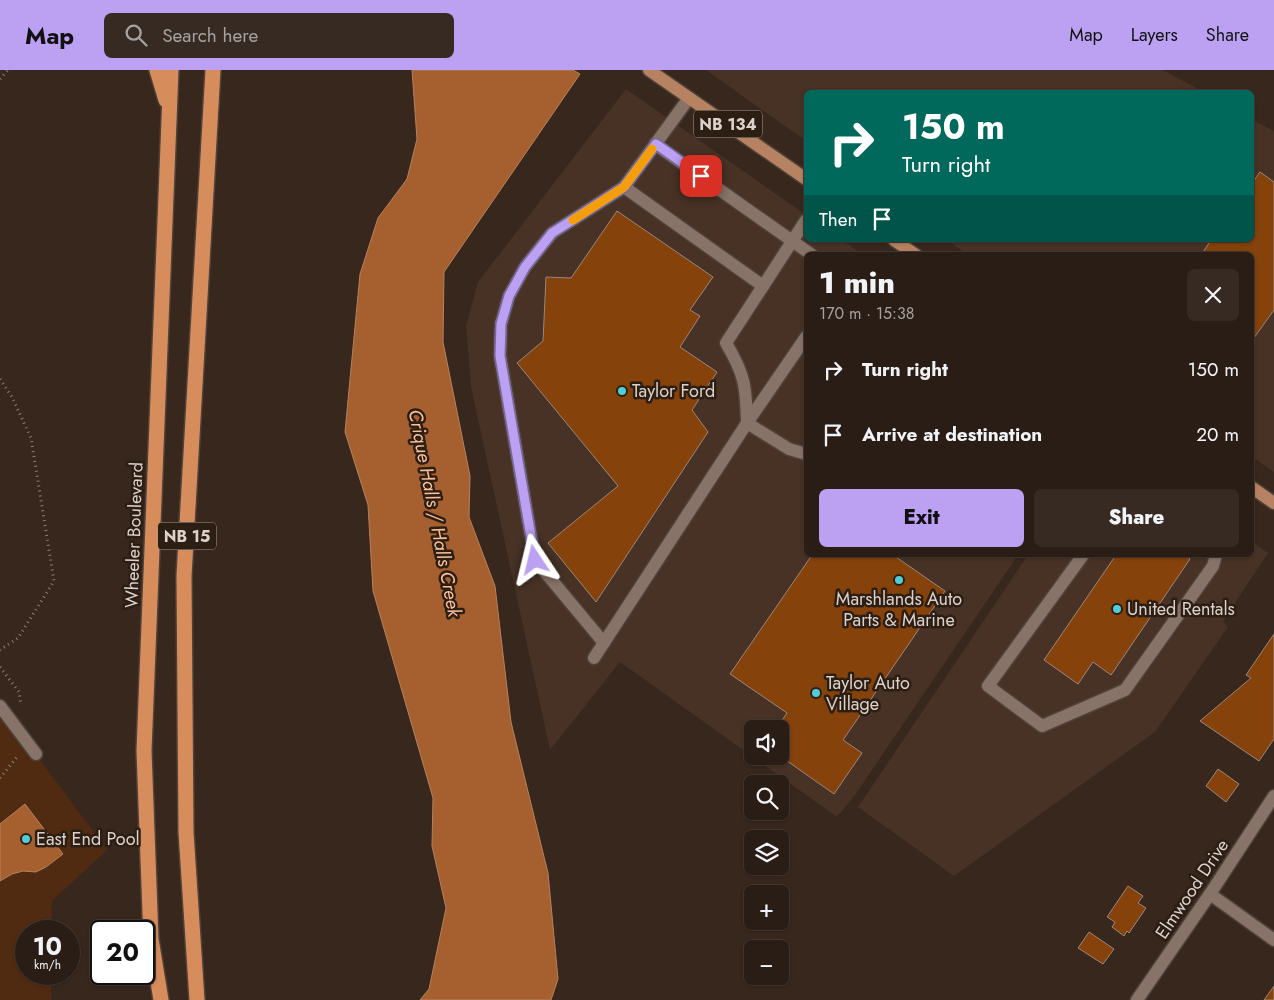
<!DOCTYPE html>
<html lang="en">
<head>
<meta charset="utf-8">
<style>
	:root { --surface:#2a1d16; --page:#362a23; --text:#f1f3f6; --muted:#a5a2a1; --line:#463b35; --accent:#bca0f2 }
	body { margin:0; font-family:Jost,sans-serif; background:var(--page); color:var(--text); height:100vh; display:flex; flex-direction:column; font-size:19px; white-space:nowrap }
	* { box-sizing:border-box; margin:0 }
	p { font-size:16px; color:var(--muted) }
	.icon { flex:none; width:28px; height:28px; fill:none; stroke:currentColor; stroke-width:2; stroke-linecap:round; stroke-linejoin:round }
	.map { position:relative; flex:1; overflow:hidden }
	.panel { position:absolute; left:804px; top:182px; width:450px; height:305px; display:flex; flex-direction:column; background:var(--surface); border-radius:8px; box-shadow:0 1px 4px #0004,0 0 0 1px var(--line) }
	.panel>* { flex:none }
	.guide { position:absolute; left:804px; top:20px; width:450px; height:152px; border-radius:8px; box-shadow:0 1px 4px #0004,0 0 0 1px var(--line); background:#00695c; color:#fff; overflow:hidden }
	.controls { position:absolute; left:744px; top:650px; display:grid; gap:10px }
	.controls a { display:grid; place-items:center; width:45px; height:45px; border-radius:8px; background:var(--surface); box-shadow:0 1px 4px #0004,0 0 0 1px var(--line); font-size:25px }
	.speed { position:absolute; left:15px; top:850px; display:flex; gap:10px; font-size:25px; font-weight:700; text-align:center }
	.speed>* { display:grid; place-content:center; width:65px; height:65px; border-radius:50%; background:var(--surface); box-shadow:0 1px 4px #0004,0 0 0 1px var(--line); line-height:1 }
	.speed small { font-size:12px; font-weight:400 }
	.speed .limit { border:2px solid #111; border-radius:8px; background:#fff; color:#111 }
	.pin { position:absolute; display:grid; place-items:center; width:42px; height:42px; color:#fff; margin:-21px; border-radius:10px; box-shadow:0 2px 8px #0006 }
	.me { position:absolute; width:55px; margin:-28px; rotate:350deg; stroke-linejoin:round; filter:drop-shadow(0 0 4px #0008) }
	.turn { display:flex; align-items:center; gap:18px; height:105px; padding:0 15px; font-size:22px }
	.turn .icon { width:65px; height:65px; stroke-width:2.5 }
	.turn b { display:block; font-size:35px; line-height:42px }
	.then { display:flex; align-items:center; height:48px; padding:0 15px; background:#0003; gap:10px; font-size:19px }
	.round { display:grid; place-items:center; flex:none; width:52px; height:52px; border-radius:8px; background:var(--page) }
	.head { display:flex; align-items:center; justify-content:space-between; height:85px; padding:0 15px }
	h1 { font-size:30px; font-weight:800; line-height:38px }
	.button { display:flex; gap:10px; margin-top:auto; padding:10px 15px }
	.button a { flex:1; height:58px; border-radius:8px; background:var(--accent); color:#111; font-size:20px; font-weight:800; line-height:58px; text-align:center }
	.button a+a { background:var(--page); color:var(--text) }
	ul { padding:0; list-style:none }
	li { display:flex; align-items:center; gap:15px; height:65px; padding:0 15px }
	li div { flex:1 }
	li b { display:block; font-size:19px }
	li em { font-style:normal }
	header { display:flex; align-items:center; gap:30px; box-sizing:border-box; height:70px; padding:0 25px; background:var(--accent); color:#111 }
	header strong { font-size:24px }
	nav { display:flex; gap:28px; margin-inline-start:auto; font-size:18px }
	.search { width:350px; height:45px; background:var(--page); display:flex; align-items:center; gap:12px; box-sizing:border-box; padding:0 18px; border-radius:8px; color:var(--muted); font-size:19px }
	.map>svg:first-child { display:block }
</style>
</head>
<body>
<header>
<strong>Map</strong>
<div class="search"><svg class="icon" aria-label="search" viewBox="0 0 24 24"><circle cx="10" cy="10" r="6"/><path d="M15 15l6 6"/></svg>Search here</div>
<nav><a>Map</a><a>Layers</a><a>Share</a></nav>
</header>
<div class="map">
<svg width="1274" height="930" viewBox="0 0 1274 930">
	<rect width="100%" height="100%" fill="#38271d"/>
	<g fill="#473225" fill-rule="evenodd">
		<polygon points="706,0 1163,0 1204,22 806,22 806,71"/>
		<path d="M626 19 806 145V170H842L863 185H806V485H1018L855 725 837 747 620 592 550 680 471 317 466 256 478 212ZM752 659H780V686H752Z"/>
		<polygon points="1251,49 1274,61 1274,402 1251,386 1251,185 968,185 947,170 1251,170"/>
		<polygon points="1251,471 1268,483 1223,551 1228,557 1155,662 954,806 858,737 1028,485 1251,485"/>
	</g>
	<polygon fill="#502b11" points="0,636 107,780 52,831 51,861 26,861 26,904 51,904 51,930 0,930"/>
	<g fill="#a66030" stroke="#b6825e">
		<polygon points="412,0 573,0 580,4 444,202 443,272 470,406 469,447 495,516 511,652 548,803 558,909 551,930 420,930 429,919 446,838 432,776 433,728 373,521 368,435 345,362 360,204 378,148 407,109 417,69"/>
		<polygon points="25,734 63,784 46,797 36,802 23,801 12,804 0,811 0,754"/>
	</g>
	<g fill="#85420b" stroke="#9b877b">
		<polygon points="1260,102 1274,112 1274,240 1251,272 1251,185 1201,185 1211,170 1251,170 1251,115"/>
		<polygon points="617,141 713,207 690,240 700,246 680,277 717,302 692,340 708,362 596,532 548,473 618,416 517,293 543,271 546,207 571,208"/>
		<polygon points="812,485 893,485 945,521 843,670 862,683 834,724 780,686 780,659 776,659 787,643 730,604"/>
		<polygon points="1116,485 1184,485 1190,489 1111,605 1093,592 1078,614 1044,590"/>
		<polygon points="1274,564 1274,669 1259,691 1200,651 1251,608 1246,605"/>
		<polygon points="1218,699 1239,714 1226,732 1206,716"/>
		<polygon points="1128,816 1143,826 1138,833 1146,838 1129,863 1127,861 1124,866 1112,857 1115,852 1107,847"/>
		<polygon points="1089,862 1114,879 1103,894 1078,878"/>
		<polygon points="1274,916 1274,930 1264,930"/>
	</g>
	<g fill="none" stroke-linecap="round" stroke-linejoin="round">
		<g stroke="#4f423a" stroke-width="15">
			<g id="minor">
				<polyline points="655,74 812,185"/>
				<polyline points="624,117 763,216"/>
				<polyline points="806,267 747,353 789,379 806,384"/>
				<polyline points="1083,485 988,616 1042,656 1125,620 1213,496 1216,485"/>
				<polyline points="604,573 535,490 500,286 501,254 509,226 525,197 552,163 624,117 689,28"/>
				<path d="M594 588 747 353C746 316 745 305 726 273L806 150"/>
				<polyline points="0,636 36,684"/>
				<polyline points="1210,824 1274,870"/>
				<polyline points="1137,930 1210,824 1274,726"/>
			</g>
		</g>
		<g stroke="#4f423a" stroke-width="15">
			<g id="major">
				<polyline points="649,0 806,109"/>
				<polyline points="894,170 916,185"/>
				<polyline points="1251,417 1274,433"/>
			</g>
		</g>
		<g stroke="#4f423a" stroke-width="18">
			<g id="highway">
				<polyline points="157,0 166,30"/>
				<polyline points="161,930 151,869 144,681 171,0"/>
				<polyline points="197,930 186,762 184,506 213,0"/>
			</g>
		</g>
		<g stroke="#8c7f76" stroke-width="3" stroke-dasharray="1 4" stroke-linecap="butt">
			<polyline points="0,9 8,0"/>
			<polyline points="0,309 12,327 31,368 54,511 18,568 0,580"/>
			<polyline points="0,597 19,622 21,635"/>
			<polyline points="0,708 17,687"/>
		</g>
		<use href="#minor" stroke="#877368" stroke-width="12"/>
		<use href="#major" stroke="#b78261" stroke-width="12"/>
		<use href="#highway" stroke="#d78c5c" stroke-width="15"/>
	</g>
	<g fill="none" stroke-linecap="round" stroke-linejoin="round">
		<g stroke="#7a689d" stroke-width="12">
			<polyline id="route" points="535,490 500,286 501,254 509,226 525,197 552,163 624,117 656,74 701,106"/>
		</g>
		<use href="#route" stroke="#bca0f2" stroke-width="9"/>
		<polyline stroke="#f59e0b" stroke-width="9" points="573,150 624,117 652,79"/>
	</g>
	<g fill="#52ccd6" stroke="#2d1e14" stroke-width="2">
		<circle cx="622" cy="321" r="5"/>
		<circle cx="899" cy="510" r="5"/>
		<circle cx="1117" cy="539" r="5"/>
		<circle cx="816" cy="623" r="5"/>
		<circle cx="26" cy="769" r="5"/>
	</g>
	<g text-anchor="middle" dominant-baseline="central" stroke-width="5" stroke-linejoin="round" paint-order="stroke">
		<g fill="#2d1e14" stroke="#a89c94" stroke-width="1">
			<rect x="694" y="40.5" width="68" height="27" rx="4"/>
			<rect x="158" y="452.5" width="58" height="27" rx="4"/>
		</g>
		<g font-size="16" font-weight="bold" fill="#dcd2cb">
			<text x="728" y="54">NB 134</text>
			<text x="187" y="466">NB 15</text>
		</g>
		<g font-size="18" fill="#dcd2cb" stroke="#2d1e14" text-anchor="start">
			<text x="632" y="321">Taylor Ford</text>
			<text x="899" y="529" text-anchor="middle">Marshlands Auto<tspan x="899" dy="21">Parts &amp; Marine</tspan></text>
			<text x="1127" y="539">United Rentals</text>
			<text x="826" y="613">Taylor Auto<tspan x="826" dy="21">Village</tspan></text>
			<text x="36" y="769">East End Pool</text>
		</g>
		<g font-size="18" fill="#dcd2cb" stroke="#2d1e14">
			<text transform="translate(134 465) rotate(-88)">Wheeler Boulevard</text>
			<text transform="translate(1192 819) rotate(-56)">Elmwood Drive</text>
		</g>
		<g font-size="19" font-style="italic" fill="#fabf9a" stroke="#2d1e14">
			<text transform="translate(435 443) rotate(79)">Crique Halls / Halls Creek</text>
		</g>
	</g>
</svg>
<div class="controls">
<a><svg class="icon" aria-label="sound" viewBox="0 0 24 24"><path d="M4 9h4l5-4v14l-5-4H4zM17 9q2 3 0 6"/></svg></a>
<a><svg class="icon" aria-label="search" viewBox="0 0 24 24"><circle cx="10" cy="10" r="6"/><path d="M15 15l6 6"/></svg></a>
<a><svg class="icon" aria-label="layers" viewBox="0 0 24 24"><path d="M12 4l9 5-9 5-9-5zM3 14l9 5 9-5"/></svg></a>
<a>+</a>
<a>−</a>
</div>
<div class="speed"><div>10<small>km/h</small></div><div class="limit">20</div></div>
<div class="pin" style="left:701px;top:106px;background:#d93025"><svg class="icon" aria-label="arrive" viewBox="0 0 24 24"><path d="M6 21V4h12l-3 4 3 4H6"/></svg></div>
<svg class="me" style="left:535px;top:490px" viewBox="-20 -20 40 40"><path d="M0-17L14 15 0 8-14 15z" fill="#bca0f2" stroke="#fff" stroke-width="4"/></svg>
<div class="guide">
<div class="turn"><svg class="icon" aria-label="right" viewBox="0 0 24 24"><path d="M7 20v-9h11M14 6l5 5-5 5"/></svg><div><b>150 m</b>Turn right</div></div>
<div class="then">Then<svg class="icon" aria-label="arrive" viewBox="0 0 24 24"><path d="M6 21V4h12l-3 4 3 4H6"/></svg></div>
</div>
<section class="panel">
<div class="head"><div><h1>1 min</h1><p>170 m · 15:38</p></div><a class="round"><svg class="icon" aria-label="close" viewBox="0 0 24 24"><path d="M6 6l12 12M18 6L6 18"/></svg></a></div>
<ul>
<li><svg class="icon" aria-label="right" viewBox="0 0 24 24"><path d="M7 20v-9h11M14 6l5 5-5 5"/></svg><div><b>Turn right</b></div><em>150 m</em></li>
<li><svg class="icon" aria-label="arrive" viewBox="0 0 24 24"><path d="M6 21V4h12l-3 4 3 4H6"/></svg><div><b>Arrive at destination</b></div><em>20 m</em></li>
</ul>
<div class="button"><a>Exit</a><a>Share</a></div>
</section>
</div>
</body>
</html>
